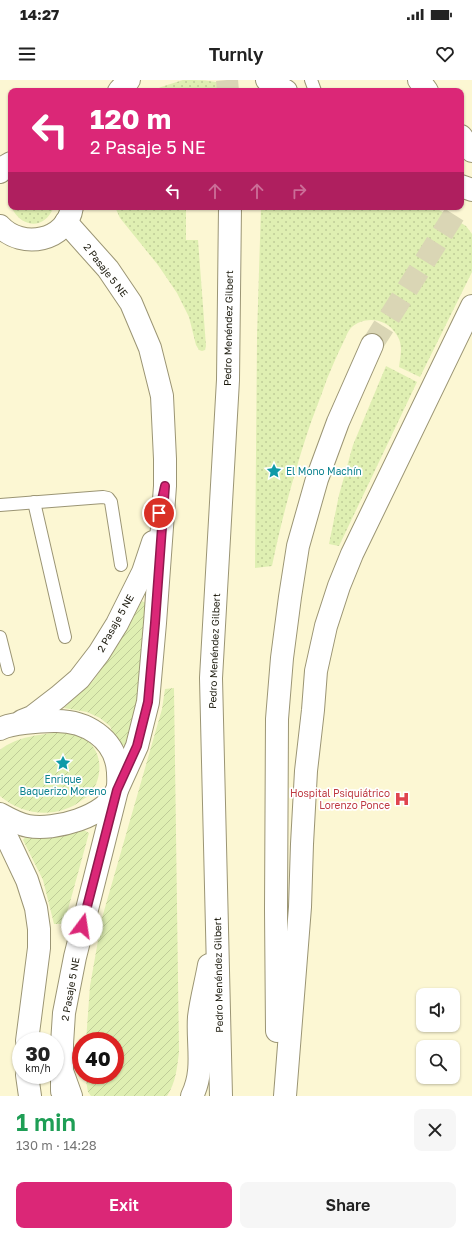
<!DOCTYPE html>
<html lang="en">
<head>
<meta charset="utf-8">
<style>
	:root { --surface:#fff; --page:#f6f6f6; --text:#222; --muted:#767676; --accent:#db2777 }
	body { margin:0; font-family:"Golos Text",sans-serif; background:var(--page); color:var(--text); height:100vh; display:flex; flex-direction:column; font-size:15px; white-space:nowrap }
	* { box-sizing:border-box; margin:0 }
	p { font-size:13px; color:var(--muted) }
	.icon { flex:none; width:22px; height:22px; fill:none; stroke:currentColor; stroke-width:2; stroke-linecap:round; stroke-linejoin:round }
	.map { position:relative; height:1016px; overflow:hidden }
	.side { display:flex; flex-direction:column; background:var(--surface); flex:1 }
	.side>* { flex:none }
	.banner { position:absolute; left:8px; top:8px; width:456px; height:122px; border-radius:8px; box-shadow:0 1px 3px #0004; background:#db2777; color:#fff; overflow:hidden }
	.tools { position:absolute; left:416px; top:908px; display:grid; gap:8px }
	.tools a { display:grid; place-items:center; width:44px; height:44px; border-radius:8px; background:var(--surface); box-shadow:0 1px 3px #0004; font-size:20px }
	.speed { position:absolute; left:12px; top:952px; display:flex; gap:8px; font-size:20px; font-weight:700; text-align:center }
	.speed>* { display:grid; place-content:center; width:52px; height:52px; border-radius:50%; background:var(--surface); box-shadow:0 1px 3px #0004; line-height:1 }
	.speed small { font-size:10px; font-weight:400 }
	.speed .limit { border:6px solid #d22; background:#fff; color:#111 }
	.pin { position:absolute; display:grid; place-items:center; width:34px; height:34px; color:#fff; margin:-17px; border:2px solid #fff; border-radius:50%; box-shadow:0 1px 4px #0007 }
	.me { position:absolute; width:44px; margin:-22px; rotate:14deg; stroke-linejoin:round; filter:drop-shadow(0 0 3px #0008) }
	.turn { display:flex; align-items:center; gap:14px; height:84px; padding:0 16px; font-size:18px }
	.turn .icon { width:52px; height:52px; stroke-width:2.5 }
	.turn b { display:block; font-size:28px; line-height:34px }
	.lanes { display:flex; align-items:center; height:38px; padding:0 16px; background:#0003; justify-content:center; gap:20px; direction:ltr }
	.lanes .off { opacity:.35 }
	.round { display:grid; place-items:center; flex:none; width:42px; height:42px; border-radius:8px; background:var(--page) }
	.overview { display:flex; align-items:center; justify-content:space-between; height:68px; padding:0 16px }
	h1 { font-size:24px; font-weight:600; line-height:30px; color:#1e9e55 }
	.primary-button { display:flex; gap:8px; margin-top:auto; padding:8px 16px }
	.primary-button a { flex:1; height:46px; border-radius:8px; background:var(--accent); color:#fff; font-size:16px; font-weight:600; line-height:46px; text-align:center }
	.primary-button a+a { background:var(--page); color:var(--text) }
	.status { display:flex; justify-content:space-between; align-items:center; height:28px; padding:0 20px; background:var(--surface); direction:ltr }
	.status svg { height:11px; fill:currentColor }
	header { display:flex; justify-content:space-between; align-items:center; height:52px; padding:0 16px; background:var(--surface); font-size:18px; font-weight:600 }
	.map>svg:first-child { display:block }
</style>
</head>
<body>
<div class="status"><b>14:27</b><svg viewBox="0 0 49 12"><path d="M0 12V9h3v3zM5 12V6h3v6zM10 12V3h3v9zM15 12V0h3v12zM26 1h20v11H26zM47 4h2v5h-2z"/></svg></div>
<header><svg class="icon" aria-label="menu" viewBox="0 0 24 24"><path d="M4 6h16M4 12h16M4 18h16"/></svg>Turnly<svg class="icon" aria-label="heart" viewBox="0 0 24 24"><path d="M12 20l-8-8c-3-5 5-10 8-4 3-6 11-1 8 4z"/></svg></header>
<div class="map">
<svg width="472" height="1016" viewBox="0 0 472 1016">
	<defs>
		<pattern id="grass-dots" width="8" height="8" patternUnits="userSpaceOnUse"><rect width="8" height="8" fill="#dfefb2"/><path d="M2 2h.1M6 6h.1" fill="none" stroke="#bfcc98" stroke-width="1.8" stroke-linecap="round"/></pattern>
		<pattern id="garden-furrows" width="10" height="10" patternUnits="userSpaceOnUse"><rect width="10" height="10" fill="#dfefb2"/><path d="M-1 1l2-2M0 10L10 0M9 11l2-2" fill="none" stroke="#bfcc98"/></pattern>
	</defs>
	<rect width="100%" height="100%" fill="#fcf7d3"/>
	<g fill="url(#grass-dots)">
		<path d="M183 0C205 0 220 0 240 11H153L161 7Z"/>
		<path d="M11 103V127H54C39 162 0 136 11 103Z"/>
		<polygon points="115,127 186,127 186,160 198,160 206,266 205,270 202,271 199,270 196,265 189,237 177,213 158,185 120,138"/>
		<path d="M261 127H434L466 146 472 154V192L420 297 399 287C401 272 404 262 393 250 382 237 361 237 350 249 347 253 345 259 343 263 337 275 332 287 327 299 321 317 313 335 307 354 293 397 281 442 272 486L255 488 257 256Z"/>
		<polygon points="386,286 417,302 339,466 329,464 339,415 353,365"/>
	</g>
	<g fill="url(#garden-furrows)">
		<polygon points="142,521 148,524 142,602 125,665 118,665 110,646 100,638 87,632 64,628 93,601 115,569"/>
		<path d="M174 608 179 972C177 988 176 1002 167 1016H91L88 1012 85 995H115V961H86L90 906 102 838 162 629 165 609Z"/>
		<path d="M61 652C67 653 74 653 79 655 102 666 105 693 91 713 89 716 85 718 82 720 58 739 23 736 0 716V670C17 656 40 655 61 652Z"/>
		<polygon points="82,749 89,753 64,844 54,844 43,800 23,760 27,755 43,758 66,756"/>
	</g>
	<g fill="none" stroke-linecap="round" stroke-linejoin="round">
		<g stroke="#dad6b5" stroke-width="22" stroke-dasharray="22 11" stroke-linecap="butt">
			<polyline points="227,0 228,11"/>
			<polyline points="372,265 459,127"/>
		</g>
		<g stroke="#9b9574" stroke-width="14">
			<g id="service">
				<polyline points="311,0 315,11"/>
				<polyline points="34,422 65,557"/>
				<polyline points="0,425 103,417 108,418 111,422 121,485"/>
				<polyline points="0,557 8,589"/>
			</g>
		</g>
		<g stroke="#9b9574" stroke-width="24">
			<g id="minor">
				<polyline points="419,0 427,11"/>
				<polyline points="461,56 472,71"/>
			</g>
		</g>
		<g stroke="#9b9574" stroke-width="24">
			<g id="tertiary">
				<polyline points="267,0 286,11"/>
				<polyline points="119,11 129,0"/>
				<polyline points="0,92 4,87 11,83"/>
				<polyline points="461,106 472,110"/>
				<path d="M0 146C22 170 67 161 72 127"/>
				<polyline points="22,641 32,637 58,617 79,599 99,573 117,544 143,492 153,462"/>
				<path d="M0 649C10 643 41 641 54 641 85 640 116 658 118 692 118 697 119 705 117 710 106 737 54 751 28 746 18 744 9 739 0 734"/>
				<polyline points="0,743 27,800 36,828 39,849 39,868 27,961"/>
				<polyline points="27,995 30,1016"/>
				<polyline points="62,1011 62,964 64,933 75,877 117,710 137,666 148,622 155,543 165,406 165,379 162,316 150,268 131,223 108,189 66,142"/>
			</g>
		</g>
		<g stroke="#9b9574" stroke-width="24">
			<g id="primary">
				<polyline points="277,951 276,830 277,639 282,578 290,517 298,466 317,399 338,342 372,265"/>
				<polyline points="62,991 71,1016"/>
				<path d="M192 1016C205 990 197 964 199 937 201 920 206 902 209 885"/>
				<polyline points="221,1016 211,598 228,300 230,127"/>
				<polyline points="285,1016 300,827 302,764 306,691 313,630 316,591 326,546 339,506 352,474 472,226"/>
			</g>
		</g>
		<use href="#service" stroke="#fff" stroke-width="12"/>
		<use href="#minor" stroke="#fff" stroke-width="22"/>
		<use href="#tertiary" stroke="#fff" stroke-width="22"/>
		<use href="#primary" stroke="#fff" stroke-width="22"/>
	</g>
	<g fill="none" stroke-linecap="round" stroke-linejoin="round">
		<g stroke="#8e194d" stroke-width="10">
			<polyline id="route" points="82,846 117,710 137,666 148,622 155,543 165,406 159,433"/>
		</g>
		<use href="#route" stroke="#db2777" stroke-width="7"/>
	</g>
	<defs>
		<g id="sight-bare" transform="scale(1.2)"><path d="M0-6L1.8-2.2L6-1.7L2.9 1.2L3.7 5.4L0 3.3L-3.7 5.4L-2.9 1.2L-6-1.7L-1.8-2.2Z" fill="#0f9aa8" stroke="#fff" stroke-width="2.5" paint-order="stroke"/></g>
		<g id="hospital-bare" transform="scale(1.2)"><path d="M-5-5h3v3.5h4V-5h3V5h-3V1.5h-4V5h-3Z" fill="#e0444e" stroke="#fff" stroke-width="2.5" paint-order="stroke"/></g>
	</defs>
	<g fill-rule="evenodd">
		<use href="#sight-bare" x="274" y="391"/>
		<use href="#sight-bare" x="63" y="683"/>
		<use href="#hospital-bare" x="402" y="719"/>
	</g>
	<g text-anchor="middle" dominant-baseline="central" stroke-width="3.5" stroke-linejoin="round" paint-order="stroke">
		<g font-size="10" fill="#1b190c" stroke="#fff">
			<text transform="translate(106 190) rotate(52)">2 Pasaje 5 NE</text>
			<text transform="translate(228 248) rotate(-89)">Pedro Menéndez Gilbert</text>
			<text transform="translate(115 543) rotate(-61)">2 Pasaje 5 NE</text>
			<text transform="translate(214 571) rotate(-88)">Pedro Menéndez Gilbert</text>
			<text transform="translate(218 895) rotate(-91)">Pedro Menéndez Gilbert</text>
			<text transform="translate(70 909) rotate(-80)">2 Pasaje 5 NE</text>
		</g>
		<g font-size="10" fill="#0d838f" stroke="#fff" text-anchor="start">
			<text x="286" y="391">El Mono Machín</text>
			<text x="63" y="699" text-anchor="middle">Enrique<tspan x="63" dy="12">Baquerizo Moreno</tspan></text>
		</g>
		<g font-size="10" fill="#be3a42" stroke="#fff" text-anchor="end">
			<text x="390" y="713">Hospital Psiquiátrico<tspan x="390" dy="12">Lorenzo Ponce</tspan></text>
		</g>
	</g>
</svg>
<div class="tools">
<a><svg class="icon" aria-label="sound" viewBox="0 0 24 24"><path d="M4 9h4l5-4v14l-5-4H4zM17 9q2 3 0 6"/></svg></a>
<a><svg class="icon" aria-label="search" viewBox="0 0 24 24"><circle cx="10" cy="10" r="6"/><path d="M15 15l6 6"/></svg></a>
</div>
<div class="speed"><div>30<small>km/h</small></div><div class="limit">40</div></div>
<div class="pin" style="left:159px;top:433px;background:#d93025"><svg class="icon" aria-label="arrive" viewBox="0 0 24 24"><path d="M6 21V4h12l-3 4 3 4H6"/></svg></div>
<svg class="me" style="left:82px;top:846px" viewBox="-20 -20 40 40"><circle r="19" fill="#fff"/><path d="M0-13L10 11 0 6-10 11z" fill="#db2777"/></svg>
<div class="banner">
<div class="turn"><svg class="icon" aria-label="left" viewBox="0 0 24 24"><path d="M17 20v-9H6M10 6l-5 5 5 5"/></svg><div><b>120 m</b>2 Pasaje 5 NE</div></div>
<div class="lanes"><svg class="icon" aria-label="left" viewBox="0 0 24 24"><path d="M17 20v-9H6M10 6l-5 5 5 5"/></svg><svg class="icon off" aria-label="ahead" viewBox="0 0 24 24"><path d="M12 20V5M6 11l6-6 6 6"/></svg><svg class="icon off" aria-label="ahead" viewBox="0 0 24 24"><path d="M12 20V5M6 11l6-6 6 6"/></svg><svg class="icon off" aria-label="right" viewBox="0 0 24 24"><path d="M7 20v-9h11M14 6l5 5-5 5"/></svg></div>
</div>
</div>
<section class="side">
<div class="overview"><div><h1>1 min</h1><p>130 m · 14:28</p></div><a class="round"><svg class="icon" aria-label="close" viewBox="0 0 24 24"><path d="M6 6l12 12M18 6L6 18"/></svg></a></div>
<div class="primary-button"><a>Exit</a><a>Share</a></div>
</section>
</body>
</html>
